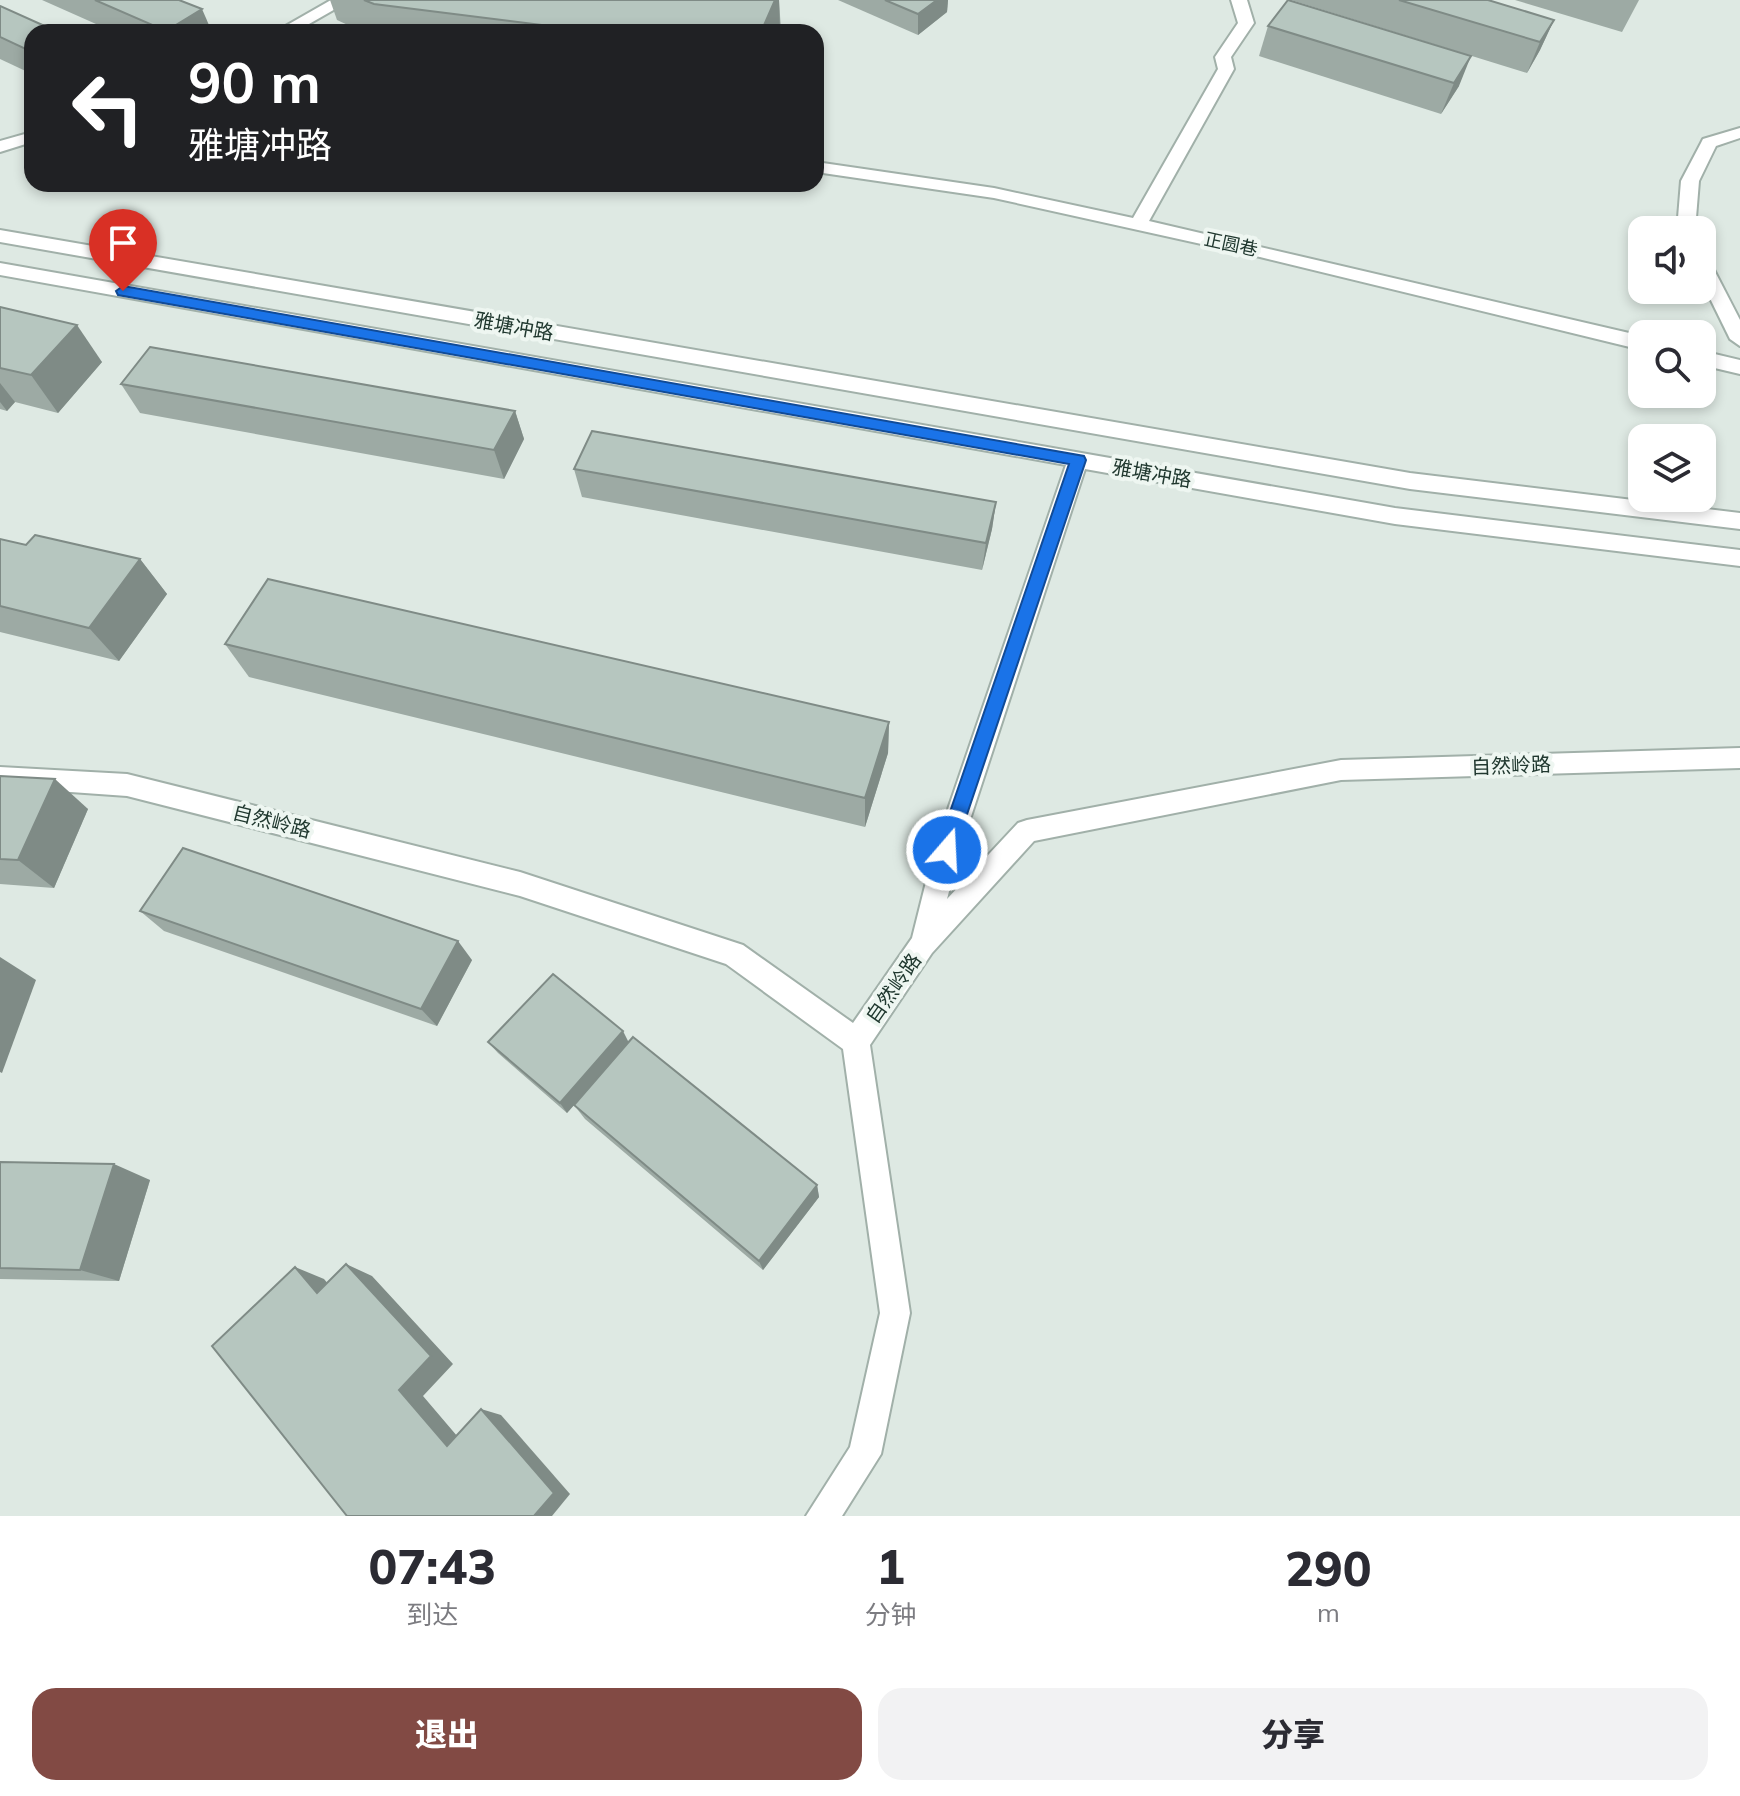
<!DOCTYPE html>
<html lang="zh">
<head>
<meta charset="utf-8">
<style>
	:root { --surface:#fff; --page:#f2f2f3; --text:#2b2b33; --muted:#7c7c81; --accent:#824a44 }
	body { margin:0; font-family:Mulish,"Noto Sans SC",sans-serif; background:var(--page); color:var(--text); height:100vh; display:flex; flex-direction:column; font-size:30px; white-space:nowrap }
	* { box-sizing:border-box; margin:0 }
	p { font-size:26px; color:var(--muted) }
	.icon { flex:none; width:44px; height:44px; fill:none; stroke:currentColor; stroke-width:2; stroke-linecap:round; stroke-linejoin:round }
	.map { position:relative; height:1516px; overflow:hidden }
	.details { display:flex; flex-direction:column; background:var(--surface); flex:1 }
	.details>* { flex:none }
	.top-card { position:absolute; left:24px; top:24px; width:800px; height:168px; border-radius:24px; box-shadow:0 4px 12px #0003; background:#202124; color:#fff; overflow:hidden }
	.fabs { position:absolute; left:1628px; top:216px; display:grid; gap:16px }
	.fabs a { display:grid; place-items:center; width:88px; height:88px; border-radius:16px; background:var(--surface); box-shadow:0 4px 12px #0003; font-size:40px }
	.pin { position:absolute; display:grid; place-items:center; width:68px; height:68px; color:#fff; margin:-82px -34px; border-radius:50% 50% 50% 0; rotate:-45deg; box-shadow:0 0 8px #0007 }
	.pin .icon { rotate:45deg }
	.me { position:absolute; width:88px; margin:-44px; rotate:19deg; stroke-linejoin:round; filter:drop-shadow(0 0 6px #0008) }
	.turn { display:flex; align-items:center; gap:28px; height:168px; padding:0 32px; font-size:36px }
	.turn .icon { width:104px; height:104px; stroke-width:2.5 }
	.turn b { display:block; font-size:56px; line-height:68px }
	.eta { display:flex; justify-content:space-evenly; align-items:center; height:136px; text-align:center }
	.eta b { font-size:48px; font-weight:800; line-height:56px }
	.primary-button { display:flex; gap:16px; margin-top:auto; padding:16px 32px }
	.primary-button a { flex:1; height:92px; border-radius:24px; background:var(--accent); color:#fff; font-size:32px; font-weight:800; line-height:92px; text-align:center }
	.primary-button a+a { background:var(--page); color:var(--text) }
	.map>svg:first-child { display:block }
</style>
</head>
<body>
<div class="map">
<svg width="1740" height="1516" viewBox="0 0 1740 1516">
	<rect width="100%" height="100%" fill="#dee9e3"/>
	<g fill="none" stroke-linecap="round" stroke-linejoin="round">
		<g stroke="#a1b0a9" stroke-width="4">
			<g id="minor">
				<polygon points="331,0 351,0 295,32 275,32"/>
				<polygon points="1231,0 1247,0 1254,23 1231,57 1234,69 1149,221 1642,336 1642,350 1260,257 994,198 816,172 816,162 994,188 1133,218 1218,69 1215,57 1238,23"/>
				<polygon points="1740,128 1740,138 1716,146 1699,181 1695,230 1677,230 1681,181 1701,143 1703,139"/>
				<polygon points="32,132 32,142 0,152 0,141"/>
				<polygon points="0,230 1410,473 1740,513 1740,529 1410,489 0,242"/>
				<polygon points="1702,258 1711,264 1740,320 1740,346 1730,339 1702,282"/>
				<polygon points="0,263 1395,508 1740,550 1740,566 1395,524 1085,469 960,850 947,899 1018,823 1027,820 1341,760 1740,748 1740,768 1341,780 1034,841 932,953 870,1045 910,1313 881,1454 842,1516 806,1516 850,1447 880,1313 843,1049 726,964 520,896 127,796 0,787 0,767 127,774 520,872 743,945 853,1023 912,938 934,850 1066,465 0,275"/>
				<polygon points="1702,351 1740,360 1740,374 1702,365"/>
			</g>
		</g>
		<use href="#minor" fill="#fff" fill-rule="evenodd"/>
	</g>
	<g fill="#9daaa4">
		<polygon points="42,0 179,0 212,32 114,32"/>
		<polygon points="330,0 779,0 781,30 780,32 363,32 337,20"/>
		<polygon points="838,0 948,0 947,12 918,35"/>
		<polygon points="1288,0 1459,86 1441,114 1259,56 1268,26"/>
		<polygon points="1291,0 1488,0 1554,20 1540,50 1527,73"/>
		<polygon points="1515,0 1639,0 1622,32"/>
		<polygon points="0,6 32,32 32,74 0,59"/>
		<polygon points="0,307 102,362 58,413 15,402 7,411 0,409"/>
		<polygon points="121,384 515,411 524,439 504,479 140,413"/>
		<polygon points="574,469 996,502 992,529 982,570 582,497"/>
		<polygon points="0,539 26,545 140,559 167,594 119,661 0,632"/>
		<polygon points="225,644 889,722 888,753 865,827 249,677"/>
		<polygon points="0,776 88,809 54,888 0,884"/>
		<polygon points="140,911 472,960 437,1026 164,931"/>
		<polygon points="488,1042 629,1042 817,1185 819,1197 763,1270 585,1119 574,1105 567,1113 498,1053"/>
		<polygon points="0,1162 150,1180 119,1281 0,1279"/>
	</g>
	<g fill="#7f8b86">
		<polygon points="775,0 779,0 780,32 761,32"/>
		<polygon points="937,0 948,0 947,12 918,35 918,14"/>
		<polygon points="202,9 212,32 167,32 166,31"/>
		<polygon points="1554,20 1540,50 1527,73 1540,42"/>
		<polygon points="1471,56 1459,86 1441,114 1454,83"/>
		<polygon points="77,325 102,362 58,413 31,375"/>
		<polygon points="0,383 15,402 7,411 0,402"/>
		<polygon points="515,411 524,439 504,479 494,450"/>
		<polygon points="996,502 992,529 982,570 986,543"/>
		<polygon points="140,559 167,594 119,661 89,628"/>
		<polygon points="889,722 888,753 865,827 865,798"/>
		<polygon points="55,779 88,809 54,888 18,860"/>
		<polygon points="458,941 472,960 437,1026 421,1009"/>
		<polygon points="0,957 36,980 2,1073 0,1072"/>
		<polygon points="623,1031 629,1043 567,1113 560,1103"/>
		<polygon points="114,1164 150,1180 119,1281 80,1270"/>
		<polygon points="817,1185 819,1197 763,1270 759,1261"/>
		<polygon points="346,1264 372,1276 453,1364 423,1396 469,1450 447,1446 399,1390"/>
		<polygon points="295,1267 324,1279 345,1304 317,1293"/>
		<polygon points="481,1409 501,1415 570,1494 552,1516 534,1516"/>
	</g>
	<g fill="#b6c6bf" stroke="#7f8b86" stroke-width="2">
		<polygon points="95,0 179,0 202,9 166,31"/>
		<polygon points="364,0 775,0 761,32 597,32 374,4"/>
		<polygon points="885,0 937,0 918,14"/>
		<polygon points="1288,0 1471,56 1454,83 1268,26"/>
		<polygon points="1399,0 1488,0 1554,20 1540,42"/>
		<polygon points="0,6 58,32 32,32 32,52 0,37"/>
		<polygon points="0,307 77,325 31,375 0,368"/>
		<polygon points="150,347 515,411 494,450 121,384"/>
		<polygon points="592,431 996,502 986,543 574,469"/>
		<polygon points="35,535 140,559 89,628 0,606 0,539 26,545"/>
		<polygon points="268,579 889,722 865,798 225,644"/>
		<polygon points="0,776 55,779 18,860 0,859"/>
		<polygon points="183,848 458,941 421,1009 140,911"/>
		<polygon points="553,974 623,1031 560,1103 488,1042"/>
		<polygon points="633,1037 817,1185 759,1261 574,1105"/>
		<polygon points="0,1162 114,1164 80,1270 0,1268"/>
		<polygon points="346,1264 431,1356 399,1390 447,1446 481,1409 554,1493 534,1516 347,1516 212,1346 295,1267 317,1293"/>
	</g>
	<polygon fill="#1a73e8" stroke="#114b97" stroke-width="2" points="123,286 1084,456 1086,460 953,856 947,858 940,856 937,850 1069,464 118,295 116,291"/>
	<g text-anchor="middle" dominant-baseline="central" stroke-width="8" stroke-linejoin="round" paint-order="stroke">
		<g font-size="18" fill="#20382f" stroke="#eef6f1">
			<text transform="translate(1231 244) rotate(12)">正圆巷</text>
		</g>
		<g font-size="20" fill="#20382f" stroke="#eef6f1">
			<text transform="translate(514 326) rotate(10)">雅塘冲路</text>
			<text transform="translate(1152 473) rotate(10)">雅塘冲路</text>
			<text transform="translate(1511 765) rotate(-2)">自然岭路</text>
			<text transform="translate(272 821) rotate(14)">自然岭路</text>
			<text transform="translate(893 988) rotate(-55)">自然岭路</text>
		</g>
	</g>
</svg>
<div class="fabs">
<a><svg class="icon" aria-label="sound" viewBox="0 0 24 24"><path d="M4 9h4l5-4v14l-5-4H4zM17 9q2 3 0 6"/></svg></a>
<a><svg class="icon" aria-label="search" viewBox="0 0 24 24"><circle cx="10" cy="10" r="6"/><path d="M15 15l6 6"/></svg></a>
<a><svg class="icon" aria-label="layers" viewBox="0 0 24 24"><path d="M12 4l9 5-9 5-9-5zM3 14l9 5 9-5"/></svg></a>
</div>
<div class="pin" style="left:123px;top:291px;background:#d93025"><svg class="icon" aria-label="arrive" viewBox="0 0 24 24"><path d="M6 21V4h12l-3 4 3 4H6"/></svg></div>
<svg class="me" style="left:947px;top:850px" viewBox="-20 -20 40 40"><circle r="17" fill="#1a73e8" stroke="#fff" stroke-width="3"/><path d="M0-11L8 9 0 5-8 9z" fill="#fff"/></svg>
<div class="top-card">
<div class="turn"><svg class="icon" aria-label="left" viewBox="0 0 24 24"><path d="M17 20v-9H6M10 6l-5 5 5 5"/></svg><div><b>90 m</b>雅塘冲路</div></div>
</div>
</div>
<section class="details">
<div class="eta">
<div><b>07:43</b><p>到达</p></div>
<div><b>1</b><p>分钟</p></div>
<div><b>290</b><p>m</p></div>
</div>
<div class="primary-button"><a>退出</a><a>分享</a></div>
</section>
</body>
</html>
